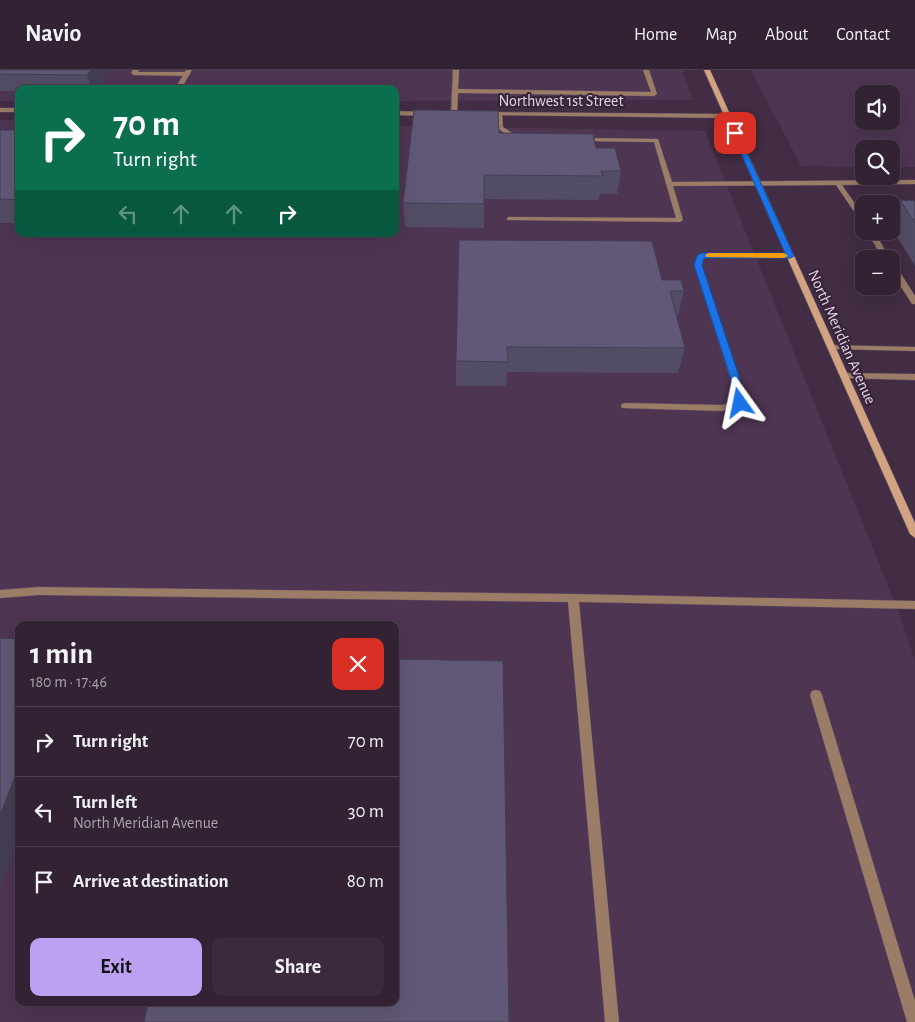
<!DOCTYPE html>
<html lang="en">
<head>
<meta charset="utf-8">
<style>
	:root { --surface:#322233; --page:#3a2a3b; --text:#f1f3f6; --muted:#a8a4ac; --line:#4d3f4e; --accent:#bca0f2 }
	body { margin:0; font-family:"Alegreya Sans",sans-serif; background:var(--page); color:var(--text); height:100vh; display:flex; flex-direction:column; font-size:19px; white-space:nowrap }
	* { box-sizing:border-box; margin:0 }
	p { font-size:16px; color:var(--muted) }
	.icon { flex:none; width:28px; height:28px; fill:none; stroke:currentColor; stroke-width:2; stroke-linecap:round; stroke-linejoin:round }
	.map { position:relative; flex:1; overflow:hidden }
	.panel { position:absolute; left:15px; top:551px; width:384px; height:385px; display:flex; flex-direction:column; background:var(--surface); border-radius:10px; box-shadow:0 5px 20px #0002,0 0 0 1px var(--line) }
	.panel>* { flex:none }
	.top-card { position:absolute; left:15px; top:15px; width:384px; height:152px; border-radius:10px; box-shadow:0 5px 20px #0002,0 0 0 1px var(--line); background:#0b6e4f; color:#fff; overflow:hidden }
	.tools { position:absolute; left:855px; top:15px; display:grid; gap:10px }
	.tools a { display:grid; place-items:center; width:45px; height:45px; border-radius:10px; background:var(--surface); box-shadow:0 5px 20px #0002,0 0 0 1px var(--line); font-size:25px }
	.pin { position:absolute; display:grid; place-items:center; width:42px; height:42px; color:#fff; margin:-21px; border-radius:10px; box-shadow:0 2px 8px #0006 }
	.me { position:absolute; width:55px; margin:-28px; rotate:348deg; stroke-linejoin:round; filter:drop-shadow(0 0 4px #0008) }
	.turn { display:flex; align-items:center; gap:18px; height:105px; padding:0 15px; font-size:22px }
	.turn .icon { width:65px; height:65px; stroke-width:2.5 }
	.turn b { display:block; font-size:35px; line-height:42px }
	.lanes { display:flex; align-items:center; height:48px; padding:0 15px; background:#0003; justify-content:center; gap:25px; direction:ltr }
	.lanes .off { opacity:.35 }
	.round { display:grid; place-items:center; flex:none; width:52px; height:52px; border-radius:10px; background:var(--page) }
	.headline { display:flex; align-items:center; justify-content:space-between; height:85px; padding:0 15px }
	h1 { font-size:30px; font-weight:600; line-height:38px }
	.button { display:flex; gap:10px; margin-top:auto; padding:10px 15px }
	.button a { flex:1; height:58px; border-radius:10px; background:var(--accent); color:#111; font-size:20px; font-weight:600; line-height:58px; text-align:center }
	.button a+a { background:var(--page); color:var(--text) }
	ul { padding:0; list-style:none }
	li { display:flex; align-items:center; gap:15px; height:70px; padding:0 15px; border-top:1px solid var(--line) }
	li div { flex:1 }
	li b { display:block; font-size:19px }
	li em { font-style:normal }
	header { display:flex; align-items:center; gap:30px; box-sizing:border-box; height:70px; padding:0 25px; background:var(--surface); border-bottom:1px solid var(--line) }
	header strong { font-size:24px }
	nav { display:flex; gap:28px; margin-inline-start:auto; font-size:18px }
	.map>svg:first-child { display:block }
</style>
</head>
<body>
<header>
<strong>Navio</strong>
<nav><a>Home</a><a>Map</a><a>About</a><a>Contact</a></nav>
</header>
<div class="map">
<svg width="915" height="952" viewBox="0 0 915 952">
	<rect width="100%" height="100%" fill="#422d44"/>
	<g fill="#4e3552" fill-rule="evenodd">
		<polygon points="0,0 682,0 693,30 395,31 395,19 19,19 19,31 0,31"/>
		<path d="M751 0H915V97H891V79H864V97L801 96ZM864 24H891V51H864Z"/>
		<path d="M0 50H19V164H395V56L705 61 900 546 915 591V952H0ZM19 555H395V932H19Z"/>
	</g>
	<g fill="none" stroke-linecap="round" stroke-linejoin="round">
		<g stroke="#5f4b61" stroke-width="1">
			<g id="service">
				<polygon points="133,0 139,0 138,2 187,2 190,4 187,6 134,5 131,3"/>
				<polygon points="453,0 459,0 458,19 651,22 643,0 649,0 657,24 654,26 458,23 457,44 454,46 451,44"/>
				<polygon points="497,43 502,44 503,57 520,68 520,70 516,70 498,59"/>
				<polygon points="582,68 658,69 672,112 915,110 915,114 842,115 864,147 864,154 862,153 836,115 673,116 683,150 680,152 507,150 507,148 509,147 676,148 654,72 580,71 579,70"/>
				<polygon points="867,161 874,161 890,189 883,189"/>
				<polygon points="701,184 790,184 794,186 790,188 704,188 702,195 738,307 744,333 743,335 722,341 622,338 621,336 622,334 625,333 722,335 735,331 730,307 694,195 697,186"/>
				<polygon points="891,193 894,193 915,226 915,234 912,234 891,201"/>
				<polygon points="828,275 915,277 915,281 831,279 828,279"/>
				<polygon points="844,303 915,304 915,310 841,308 841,304"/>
				<polygon points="39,517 573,524 915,531 915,539 579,532 619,952 605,952 568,532 39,525 0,528 0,520"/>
				<polygon points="816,620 820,621 822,625 915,931 915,952 907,952 810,625 812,621"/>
			</g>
		</g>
		<g stroke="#5f4b61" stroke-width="1">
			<g id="minor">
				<polygon points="186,0 192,0 181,19 175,19"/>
				<rect x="0" y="38" width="19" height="4"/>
				<polygon points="395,41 426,42 429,44 426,46 395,45"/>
				<polygon points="486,42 727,44 730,46 727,48 484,45 483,44"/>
			</g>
		</g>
		<g stroke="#5f4b61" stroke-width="1">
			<polygon id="secondary" points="704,0 710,0 915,453 915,468 910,464"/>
		</g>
		<use href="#service" fill="#9a7c67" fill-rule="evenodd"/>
		<use href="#minor" fill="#9a7c67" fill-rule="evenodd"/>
		<use href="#secondary" fill="#d2a381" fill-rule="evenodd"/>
	</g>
	<g fill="#534c65">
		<polygon points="0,0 109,0 95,19 19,19 19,21 0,21"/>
		<rect x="0" y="60" width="19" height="93"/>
		<polygon points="499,63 596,78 621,101 617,124 600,124 599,130 484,129 484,158 405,157 403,133"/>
		<polygon points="900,130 915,131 915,196 891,157 891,150"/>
		<polygon points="662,210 684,221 678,246 676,246 685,278 678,303 507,302 506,316 456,316 456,291"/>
	</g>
	<g fill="#433e53">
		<polygon points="91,0 109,0 95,19 92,19 87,5"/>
		<polygon points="19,696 19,768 0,820 0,745"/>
	</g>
	<g fill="#605876" stroke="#433e53">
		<polygon points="0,0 91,0 87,5 0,4"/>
		<polygon points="414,40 498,41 499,63 593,64 596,78 615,78 621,101 601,101 603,106 484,105 484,134 403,133"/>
		<polygon points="0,60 19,60 19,130 0,129"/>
		<polygon points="900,130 915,131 915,153"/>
		<polygon points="459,170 652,171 662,210 681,210 684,221 670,221 685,278 507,277 508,292 456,291"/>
		<polygon points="0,568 19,569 19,696 0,745"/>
		<polygon points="395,589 503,591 509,952 144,952 148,932 395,932"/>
	</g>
	<polygon fill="#1a73e8" stroke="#114b97" points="735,61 738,63 794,186 790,188 704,188 702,195 739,306 745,333 740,336 735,333 730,306 694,195 697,186 701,183 785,183 732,63"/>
	<polygon fill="#f59e0b" points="709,183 784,183 788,186 784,188 706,187 706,184"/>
	<g text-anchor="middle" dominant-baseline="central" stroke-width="4" stroke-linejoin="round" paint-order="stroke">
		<g font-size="16" fill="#e2d5e4" stroke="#37233a">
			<text x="561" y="31">Northwest 1st Street</text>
			<text transform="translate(842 267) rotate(66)">North Meridian Avenue</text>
		</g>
	</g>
</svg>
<div class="tools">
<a><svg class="icon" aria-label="sound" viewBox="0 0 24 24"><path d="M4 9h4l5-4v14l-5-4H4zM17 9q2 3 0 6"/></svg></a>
<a><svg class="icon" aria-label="search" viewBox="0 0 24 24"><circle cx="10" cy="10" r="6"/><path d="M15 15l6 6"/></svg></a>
<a>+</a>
<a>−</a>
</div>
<div class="pin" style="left:735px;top:63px;background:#d93025"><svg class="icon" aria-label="arrive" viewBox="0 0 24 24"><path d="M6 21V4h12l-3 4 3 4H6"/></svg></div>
<svg class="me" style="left:740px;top:333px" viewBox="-20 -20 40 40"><path d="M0-17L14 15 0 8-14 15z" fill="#1a73e8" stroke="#fff" stroke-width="4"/></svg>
<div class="top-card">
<div class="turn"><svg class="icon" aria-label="right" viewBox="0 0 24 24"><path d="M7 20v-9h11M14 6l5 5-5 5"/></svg><div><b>70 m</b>Turn right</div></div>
<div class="lanes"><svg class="icon off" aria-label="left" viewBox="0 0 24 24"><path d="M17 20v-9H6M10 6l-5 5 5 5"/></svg><svg class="icon off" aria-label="ahead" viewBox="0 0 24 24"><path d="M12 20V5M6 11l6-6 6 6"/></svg><svg class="icon off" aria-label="ahead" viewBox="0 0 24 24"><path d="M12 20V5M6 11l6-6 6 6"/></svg><svg class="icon" aria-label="right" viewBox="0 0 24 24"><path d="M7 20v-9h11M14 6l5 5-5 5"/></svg></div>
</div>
<section class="panel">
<div class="headline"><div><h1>1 min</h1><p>180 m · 17:46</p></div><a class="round" style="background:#d93025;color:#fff"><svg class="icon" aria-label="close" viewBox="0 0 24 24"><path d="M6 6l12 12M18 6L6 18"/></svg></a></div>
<ul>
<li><svg class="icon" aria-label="right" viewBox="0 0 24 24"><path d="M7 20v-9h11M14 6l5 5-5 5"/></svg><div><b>Turn right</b></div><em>70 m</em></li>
<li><svg class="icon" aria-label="left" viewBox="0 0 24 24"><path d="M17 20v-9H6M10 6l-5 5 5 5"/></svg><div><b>Turn left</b><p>North Meridian Avenue</p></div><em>30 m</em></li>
<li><svg class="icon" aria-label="arrive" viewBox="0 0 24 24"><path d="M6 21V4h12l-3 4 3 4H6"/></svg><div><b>Arrive at destination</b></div><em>80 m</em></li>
</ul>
<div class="button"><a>Exit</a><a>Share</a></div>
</section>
</div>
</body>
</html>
